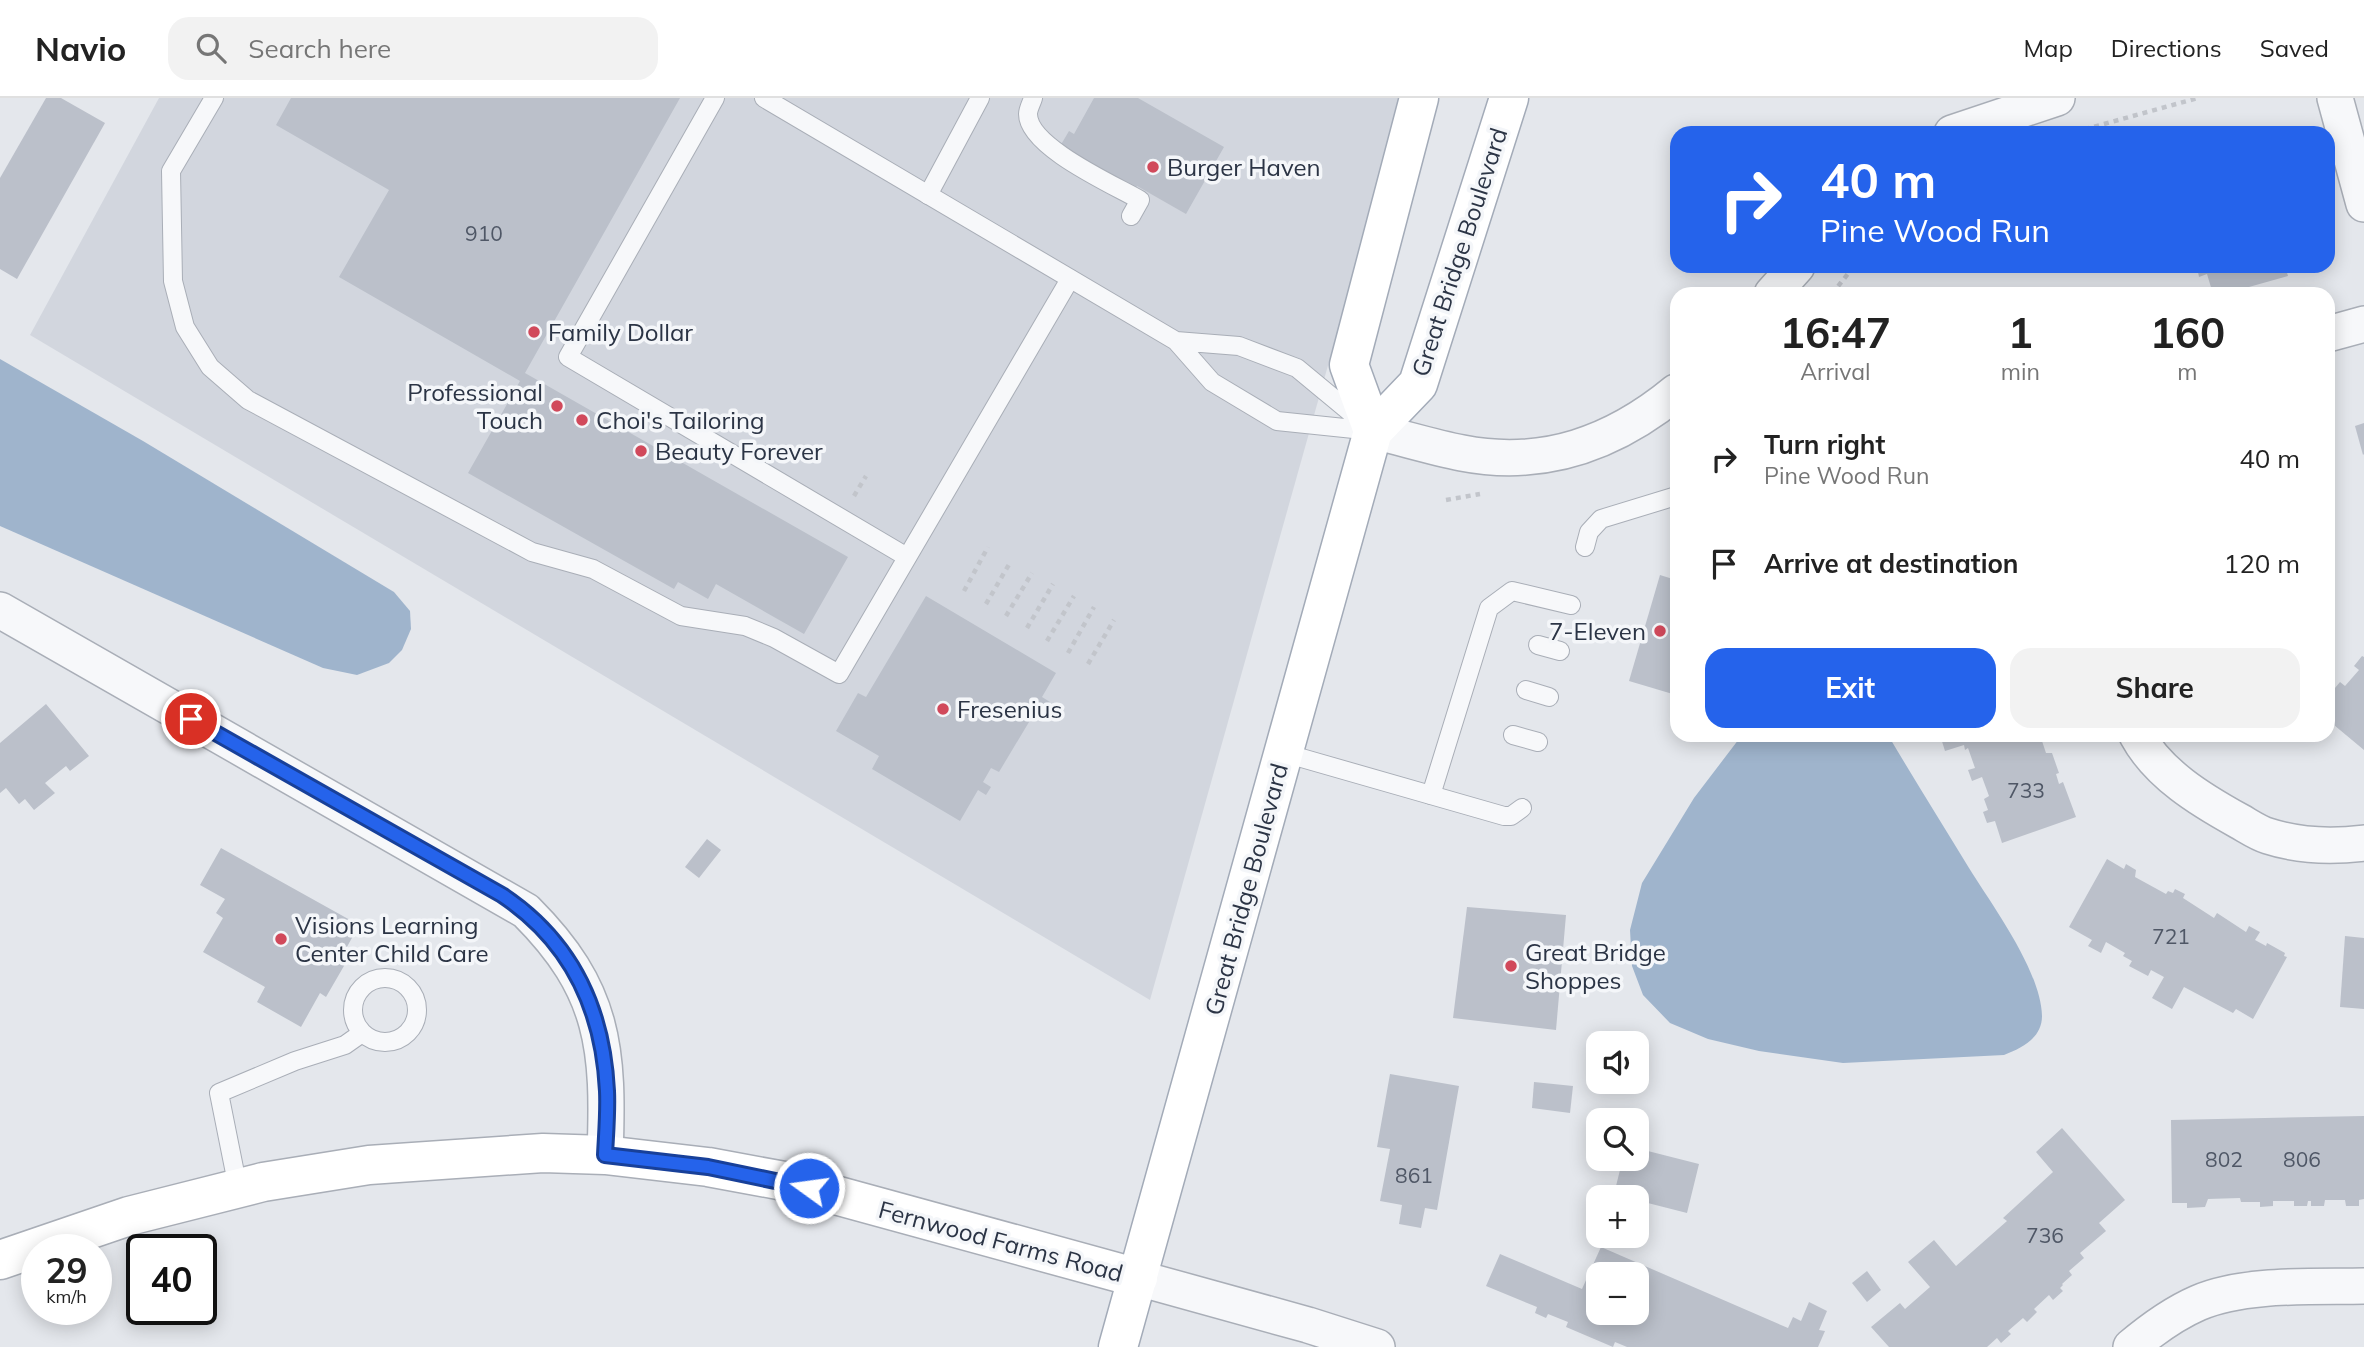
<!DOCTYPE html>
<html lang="en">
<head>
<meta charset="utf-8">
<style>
	:root { --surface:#fff; --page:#f2f2f2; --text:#222; --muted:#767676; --line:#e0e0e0; --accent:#2563eb }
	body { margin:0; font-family:Mulish,sans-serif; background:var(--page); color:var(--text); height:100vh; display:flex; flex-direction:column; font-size:26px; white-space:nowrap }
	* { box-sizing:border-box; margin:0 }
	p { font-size:23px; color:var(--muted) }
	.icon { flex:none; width:38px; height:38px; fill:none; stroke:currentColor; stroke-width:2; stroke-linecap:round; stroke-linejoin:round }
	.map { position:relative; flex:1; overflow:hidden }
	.sheet { position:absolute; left:1670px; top:189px; width:665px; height:455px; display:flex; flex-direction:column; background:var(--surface); border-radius:21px; box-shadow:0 4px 18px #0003 }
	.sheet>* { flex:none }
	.banner { position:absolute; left:1670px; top:28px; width:665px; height:147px; border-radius:21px; box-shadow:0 4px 18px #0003; background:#2563eb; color:#fff; overflow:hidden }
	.fabs { position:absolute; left:1586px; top:933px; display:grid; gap:14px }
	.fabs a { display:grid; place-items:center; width:63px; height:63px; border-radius:14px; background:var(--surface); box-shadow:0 4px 18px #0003; font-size:35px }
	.speed { position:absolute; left:21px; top:1136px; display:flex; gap:14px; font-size:35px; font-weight:700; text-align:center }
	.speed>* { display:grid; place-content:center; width:91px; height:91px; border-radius:50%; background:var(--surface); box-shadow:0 4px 18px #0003; line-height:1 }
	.speed small { font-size:18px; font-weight:400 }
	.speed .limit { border:4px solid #111; border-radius:10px; background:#fff; color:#111 }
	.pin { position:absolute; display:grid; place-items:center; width:60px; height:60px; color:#fff; margin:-30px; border:4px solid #fff; border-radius:50%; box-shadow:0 2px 7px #0007 }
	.me { position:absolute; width:77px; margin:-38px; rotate:284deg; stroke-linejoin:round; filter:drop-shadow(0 0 5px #0008) }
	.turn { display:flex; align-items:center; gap:24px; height:147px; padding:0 35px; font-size:32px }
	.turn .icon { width:91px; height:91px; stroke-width:2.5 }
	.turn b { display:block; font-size:49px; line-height:60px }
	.eta { display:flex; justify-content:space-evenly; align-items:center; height:119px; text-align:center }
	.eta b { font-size:42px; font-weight:700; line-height:49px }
	.cta { display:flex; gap:14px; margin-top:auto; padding:14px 35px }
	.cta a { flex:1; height:80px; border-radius:21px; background:var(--accent); color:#fff; font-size:28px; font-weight:700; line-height:80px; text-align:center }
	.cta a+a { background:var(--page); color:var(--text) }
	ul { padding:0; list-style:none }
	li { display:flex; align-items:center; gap:21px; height:105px; padding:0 35px }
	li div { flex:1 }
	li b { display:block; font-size:26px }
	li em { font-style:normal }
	header { display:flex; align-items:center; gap:42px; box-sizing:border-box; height:98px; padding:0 35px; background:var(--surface); border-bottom:2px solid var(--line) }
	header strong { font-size:33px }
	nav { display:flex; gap:38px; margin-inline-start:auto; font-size:24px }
	.search { width:490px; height:63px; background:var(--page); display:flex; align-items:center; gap:18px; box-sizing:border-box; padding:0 24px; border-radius:21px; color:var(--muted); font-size:26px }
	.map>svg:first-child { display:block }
</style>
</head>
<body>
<header>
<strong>Navio</strong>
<div class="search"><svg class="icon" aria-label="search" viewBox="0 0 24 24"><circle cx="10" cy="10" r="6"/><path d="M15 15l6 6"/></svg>Search here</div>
<nav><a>Map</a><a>Directions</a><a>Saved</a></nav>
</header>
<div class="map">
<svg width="2364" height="1249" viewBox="0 0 2364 1249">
	<rect width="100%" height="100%" fill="#e4e7ec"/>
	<polygon fill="#d2d6de" points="159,0 1403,0 1150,902 30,237"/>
	<g fill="#9fb4cc">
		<polygon points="0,261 143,343 394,494 410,513 411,531 402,552 389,565 357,577 323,570 0,428"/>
		<path d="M1742 637H1888C1914 681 1942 726 1969 770 1992 807 2041 873 2042 918 2042 940 2022 950 2004 957L1843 965 1759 953 1708 941 1670 925 1643 897 1632 868 1630 832 1642 785 1694 700Z"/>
	</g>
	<g fill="#bbc0ca" fill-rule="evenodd">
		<polygon points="46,0 61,0 105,25 17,181 0,171 0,80"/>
		<polygon points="291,0 680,0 525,275 848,459 804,536 716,486 708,501 678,484 674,491 468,375 520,283 339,179 389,92 276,27"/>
		<polygon points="1094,0 1138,0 1224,49 1186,116 1137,88 1134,93 1059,50 1069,33 1074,36"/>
		<polygon points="2173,168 2285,168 2288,178 2224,196 2213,196 2207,176 2199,179 2197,169 2175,175"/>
		<polygon points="2364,325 2364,356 2363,357 2355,328"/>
		<polygon points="1660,477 1676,482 1676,597 1629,583"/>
		<polygon points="926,498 1056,575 1042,599 1050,604 1044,613 1038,609 999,674 991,670 983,684 991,689 986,697 978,692 960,723 872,671 879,658 836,633 858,595 866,599"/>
		<polygon points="2362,558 2364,559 2364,652 2328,622 2328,605 2333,598 2330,596 2340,584 2345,588 2359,572 2354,568"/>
		<polygon points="46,606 89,658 70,673 66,668 45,685 55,695 34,712 25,701 19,706 6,690 0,695 0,645"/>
		<polygon points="1940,637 2040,637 2046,655 2052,655 2059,675 2056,676 2059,686 2063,684 2076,719 2002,745 1995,723 1987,725 1983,714 1988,712 1984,701 1989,698 1982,679 1972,683 1968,672 1975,670 1968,650 1965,652 1964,647 1945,653"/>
		<polygon points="707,741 721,752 699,780 685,769"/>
		<polygon points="221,750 359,827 342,858 348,861 326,899 320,895 301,929 257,904 265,889 203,854 223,820 216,815 225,801 200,787"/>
		<polygon points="2107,761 2124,771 2126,766 2136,772 2135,779 2166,796 2168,793 2173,795 2175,791 2185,796 2183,800 2214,820 2217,815 2246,834 2249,828 2260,834 2255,842 2266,848 2267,845 2285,855 2284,858 2287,859 2253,921 2236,911 2233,915 2184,889 2172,911 2152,900 2164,879 2151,872 2148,878 2129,868 2132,863 2123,858 2125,855 2106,844 2101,855 2088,848 2092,842 2069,829"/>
		<polygon points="1467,809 1566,817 1556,932 1453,920"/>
		<polygon points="2345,838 2364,840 2364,911 2340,909"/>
		<polygon points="1390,976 1459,988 1437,1112 1425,1110 1421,1130 1399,1126 1402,1107 1380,1103 1390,1051 1377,1049"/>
		<polygon points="1534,984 1573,988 1570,1015 1532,1010"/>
		<polygon points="2364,1018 2364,1101 2359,1102 2359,1108 2346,1108 2345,1102 2325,1102 2324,1108 2311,1108 2311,1103 2308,1103 2307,1108 2294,1108 2294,1103 2273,1103 2273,1108 2260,1109 2260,1104 2241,1104 2240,1100 2208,1101 2205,1109 2187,1110 2187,1105 2172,1105 2171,1022"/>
		<polygon points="2062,1030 2125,1102 2099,1125 2106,1133 2080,1155 2084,1160 2069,1173 2072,1177 2062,1186 2063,1187 2060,1190 2063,1193 2053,1202 2049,1197 2034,1211 2037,1214 2027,1224 2023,1220 2008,1233 2011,1236 2001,1245 1997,1240 1987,1249 1889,1249 1871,1229 1900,1205 1905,1211 1930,1189 1908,1164 1934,1142 1956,1168 2007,1123 2003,1120 2053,1074 2036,1054"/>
		<polygon points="1636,1050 1699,1066 1687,1115 1636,1102 1636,1099 1614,1096 1623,1060 1636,1060"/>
		<path d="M1601 1149 1788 1230 1793 1219 1801 1223 1809 1204 1827 1213 1819 1232 1825 1233 1818 1249H1627L1615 1244 1613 1249 1566 1229 1568 1224 1548 1216 1546 1220 1535 1215 1537 1209 1486 1188 1500 1156 1582 1191ZM1598 1176H1636V1214H1598Z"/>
		<polygon points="1867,1173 1881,1192 1867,1204 1852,1185"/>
	</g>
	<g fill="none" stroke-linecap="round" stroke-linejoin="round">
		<g stroke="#a9aeb7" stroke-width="20">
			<g id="lane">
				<polyline points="214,0 171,73 173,183 185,229 210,269 248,302 532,454 593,471 681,518 745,528 774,540 839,576 1070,181"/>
				<polyline points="715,0 568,259 907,459"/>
				<polyline points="764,0 1176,243 1212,284 1277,323 1373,333 1297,270 1239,248 1176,243"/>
				<path d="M1033 0C1032 4 1028 11 1028 16 1028 49 1114 87 1140 102L1131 118"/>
				<polyline points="928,97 980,0"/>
				<polyline points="1585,449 1589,434 1601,421 1676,398"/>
				<polyline points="1538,547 1560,553"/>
				<polyline points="1526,592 1549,599"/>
				<polyline points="1513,637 1538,644"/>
				<polyline points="1284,655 1504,718 1511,718 1522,710"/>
				<polyline points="1431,697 1489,510 1512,493 1571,507"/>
				<circle cx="385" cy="912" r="32"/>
				<polyline points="238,1090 219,995 295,963 345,947 362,935"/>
			</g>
		</g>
		<g stroke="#a9aeb7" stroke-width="38">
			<g id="street">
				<polyline points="2335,0 2364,106"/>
				<polyline points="1952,35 2057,0"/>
				<polyline points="1772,196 1797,168"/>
				<polyline points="2328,236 2364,226"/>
				<path d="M1373 333C1403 340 1432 349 1462 355 1544 371 1614 345 1676 294"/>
				<path d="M0 512 526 813C605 892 609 951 605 1057"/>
				<path d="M2137 637C2158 676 2201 702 2239 723 2248 728 2258 735 2268 738 2299 748 2332 749 2364 745"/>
				<polyline points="1138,1180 1308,1227 1377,1249"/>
				<path d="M2131 1249C2150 1233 2175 1215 2198 1205 2243 1185 2315 1189 2364 1188"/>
			</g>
		</g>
		<g stroke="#a9aeb7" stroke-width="41">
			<polyline id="secondary" points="0,1162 129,1118 263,1084 369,1067 543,1055 605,1057 708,1069 784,1083 1138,1180"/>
		</g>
		<g stroke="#a3abb8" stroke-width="41">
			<g id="primary">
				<polyline points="1373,333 1349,267 1419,0"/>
				<polyline points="1118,1249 1373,333 1418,286 1509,0"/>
			</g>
		</g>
		<g stroke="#c2c5cb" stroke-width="4.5" stroke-dasharray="5 5" stroke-linecap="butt">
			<polyline points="2075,34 2198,0"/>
			<polyline points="1832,196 1854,168"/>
			<polyline points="854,398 866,378"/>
			<polyline points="1446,402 1480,396"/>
			<polyline points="964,493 988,449"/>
			<polyline points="986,506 1011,463"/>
			<polyline points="1006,518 1032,475"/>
			<polyline points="1027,530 1053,486"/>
			<polyline points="1047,543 1074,498"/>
			<polyline points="1068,555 1094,509"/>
			<polyline points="1088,566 1114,522"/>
		</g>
		<use href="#lane" stroke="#f7f8fa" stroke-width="18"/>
		<use href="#street" stroke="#f7f8fa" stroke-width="35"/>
		<use href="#secondary" stroke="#fff" stroke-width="38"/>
		<use href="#primary" stroke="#fff" stroke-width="38"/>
	</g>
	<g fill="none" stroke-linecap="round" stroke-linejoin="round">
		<g stroke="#184099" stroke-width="18">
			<path id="route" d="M191 621 502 797C571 843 603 911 607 993 608 1014 606 1036 605 1057L708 1069 809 1090"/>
		</g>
		<use href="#route" stroke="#2563eb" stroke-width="12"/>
	</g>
	<g fill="#d1495b" stroke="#f4f6f9" stroke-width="2.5">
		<circle cx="1153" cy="69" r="7"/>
		<circle cx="534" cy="234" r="7"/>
		<circle cx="557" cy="308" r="7"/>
		<circle cx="582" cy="322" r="7"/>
		<circle cx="641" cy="353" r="7"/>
		<circle cx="1660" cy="533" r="7"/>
		<circle cx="943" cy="611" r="7"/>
		<circle cx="281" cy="841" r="7"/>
		<circle cx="1511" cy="868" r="7"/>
	</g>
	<g text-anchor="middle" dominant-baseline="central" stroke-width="7" stroke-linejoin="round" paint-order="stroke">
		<g font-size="21" fill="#4f5766">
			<text x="484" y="135">910</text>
			<text x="2026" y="692">733</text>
			<text x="2171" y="838">721</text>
			<text x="2224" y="1061">802</text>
			<text x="2302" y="1061">806</text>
			<text x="1414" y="1077">861</text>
			<text x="2045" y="1137">736</text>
		</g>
		<g font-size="24" fill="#2b3445" stroke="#f4f6f9" text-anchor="start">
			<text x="1167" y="69">Burger Haven</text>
			<text x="548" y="234">Family Dollar</text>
			<text x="543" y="294" text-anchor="end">Professional<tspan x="543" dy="28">Touch</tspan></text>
			<text x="596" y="322">Choi's Tailoring</text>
			<text x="655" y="353">Beauty Forever</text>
			<text x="1646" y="533" text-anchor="end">7-Eleven</text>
			<text x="957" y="611">Fresenius</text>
			<text x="295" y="827">Visions Learning<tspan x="295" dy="28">Center Child Care</tspan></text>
			<text x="1525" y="854">Great Bridge<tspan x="1525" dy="28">Shoppes</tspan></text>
		</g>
		<g font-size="24" fill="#2b3445" stroke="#f4f6f9">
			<text transform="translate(1459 154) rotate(-72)">Great Bridge Boulevard</text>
			<text transform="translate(1246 791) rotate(-75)">Great Bridge Boulevard</text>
			<text transform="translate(1001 1143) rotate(15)">Fernwood Farms Road</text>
		</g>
	</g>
</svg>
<div class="fabs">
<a><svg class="icon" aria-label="sound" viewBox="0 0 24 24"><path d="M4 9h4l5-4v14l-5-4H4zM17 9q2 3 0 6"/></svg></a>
<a><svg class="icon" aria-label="search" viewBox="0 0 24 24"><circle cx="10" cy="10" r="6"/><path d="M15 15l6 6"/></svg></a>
<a>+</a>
<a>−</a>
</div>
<div class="speed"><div>29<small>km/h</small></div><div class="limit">40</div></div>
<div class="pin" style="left:191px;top:621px;background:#d93025"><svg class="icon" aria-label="arrive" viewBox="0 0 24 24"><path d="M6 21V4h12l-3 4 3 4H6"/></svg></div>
<svg class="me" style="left:809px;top:1090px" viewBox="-20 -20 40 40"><circle r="17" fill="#2563eb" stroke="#fff" stroke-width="3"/><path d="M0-11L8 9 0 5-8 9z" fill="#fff"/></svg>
<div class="banner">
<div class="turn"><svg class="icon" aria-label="right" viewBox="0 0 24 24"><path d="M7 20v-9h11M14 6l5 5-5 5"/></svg><div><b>40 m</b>Pine Wood Run</div></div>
</div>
<section class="sheet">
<div class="eta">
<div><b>16:47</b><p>Arrival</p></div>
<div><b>1</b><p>min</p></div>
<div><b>160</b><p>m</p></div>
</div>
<ul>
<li><svg class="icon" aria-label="right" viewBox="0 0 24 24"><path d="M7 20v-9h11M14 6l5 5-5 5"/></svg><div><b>Turn right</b><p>Pine Wood Run</p></div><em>40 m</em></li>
<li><svg class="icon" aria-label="arrive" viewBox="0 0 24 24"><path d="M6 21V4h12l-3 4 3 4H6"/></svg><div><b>Arrive at destination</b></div><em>120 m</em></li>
</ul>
<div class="cta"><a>Exit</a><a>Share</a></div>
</section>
</div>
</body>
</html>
